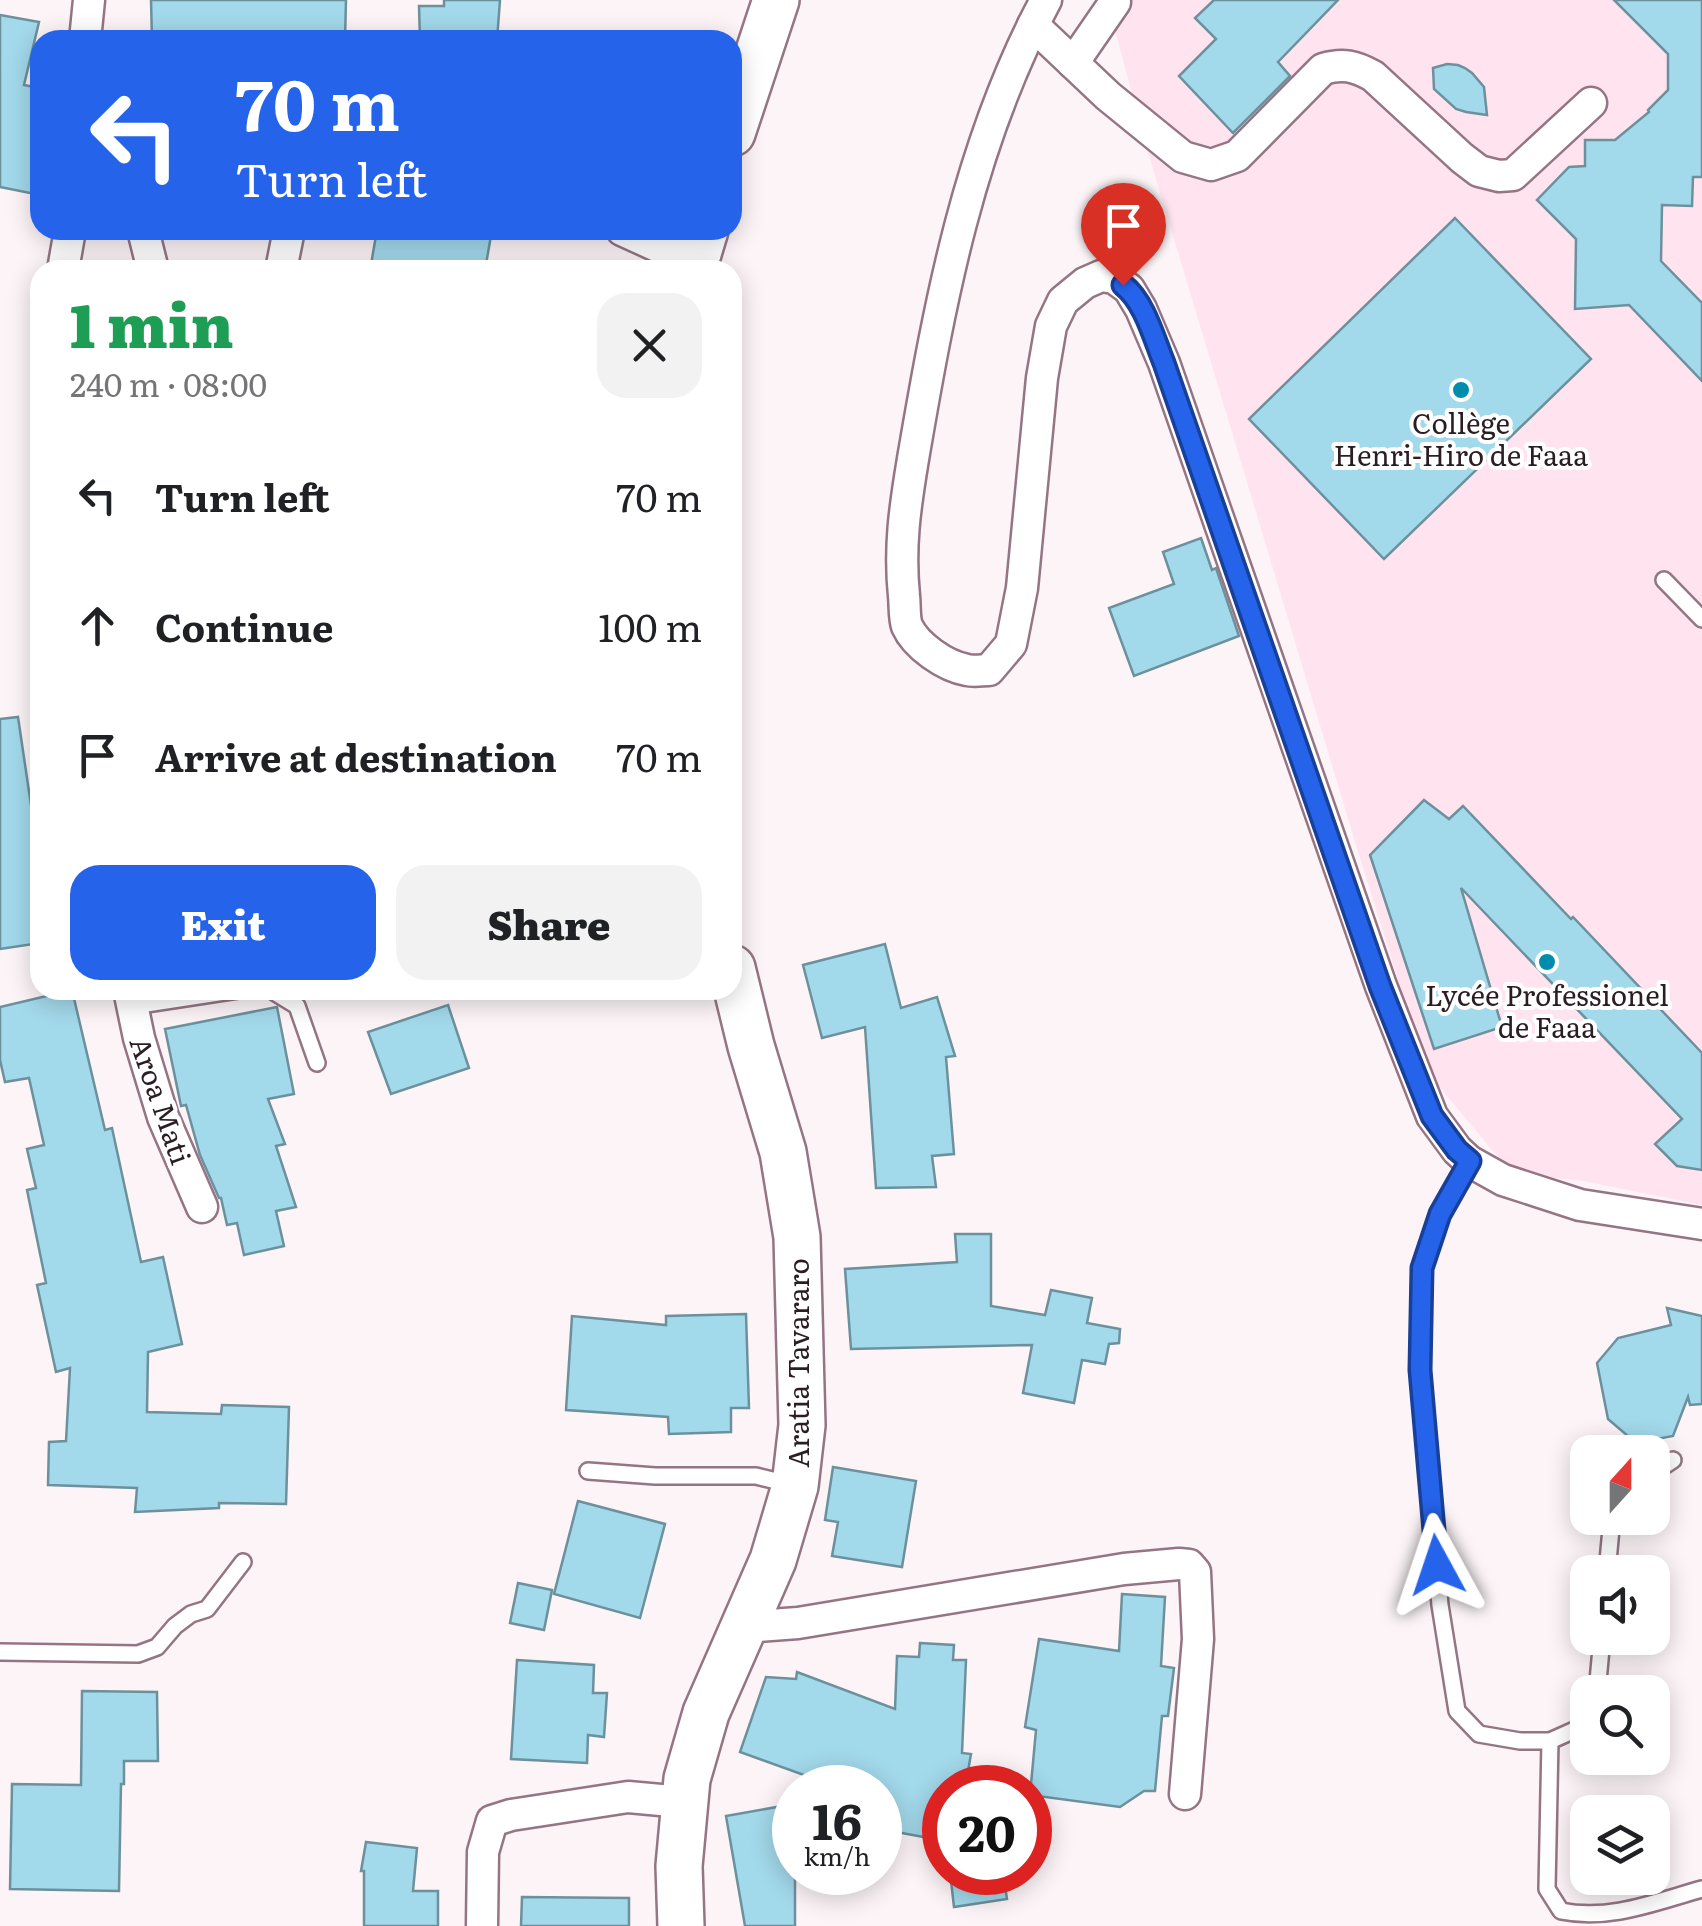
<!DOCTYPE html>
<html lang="en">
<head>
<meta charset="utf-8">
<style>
	:root { --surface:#fff; --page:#f2f2f2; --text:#202124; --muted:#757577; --accent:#2563eb }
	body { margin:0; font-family:Literata,serif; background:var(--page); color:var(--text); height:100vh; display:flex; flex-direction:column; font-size:38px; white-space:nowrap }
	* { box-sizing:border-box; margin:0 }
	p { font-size:32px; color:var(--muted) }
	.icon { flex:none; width:55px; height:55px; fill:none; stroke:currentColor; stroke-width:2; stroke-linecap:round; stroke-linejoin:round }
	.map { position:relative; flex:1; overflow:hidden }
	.side { position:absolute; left:30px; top:260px; width:712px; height:740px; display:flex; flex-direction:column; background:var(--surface); border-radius:30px; box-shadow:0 5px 25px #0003 }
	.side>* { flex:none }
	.top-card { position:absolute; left:30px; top:30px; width:712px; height:210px; border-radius:30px; box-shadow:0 5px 25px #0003; background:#2563eb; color:#fff; overflow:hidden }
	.needle { width:65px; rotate:21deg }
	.fabs { position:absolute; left:1570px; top:1435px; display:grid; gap:20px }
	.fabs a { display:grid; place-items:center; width:100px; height:100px; border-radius:20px; background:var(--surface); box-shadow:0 5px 25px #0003; font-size:50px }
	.speed { position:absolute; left:772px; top:1765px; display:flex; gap:20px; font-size:50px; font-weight:700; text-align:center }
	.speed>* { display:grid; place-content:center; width:130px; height:130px; border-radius:50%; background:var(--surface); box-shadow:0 5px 25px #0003; line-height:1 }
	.speed small { font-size:25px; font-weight:400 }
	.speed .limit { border:15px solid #d22; background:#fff; color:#111 }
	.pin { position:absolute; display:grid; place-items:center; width:85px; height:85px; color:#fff; margin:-102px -42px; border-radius:50% 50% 50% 0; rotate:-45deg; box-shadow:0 0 10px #0007 }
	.pin .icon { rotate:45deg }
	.me { position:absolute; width:110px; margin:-55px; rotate:355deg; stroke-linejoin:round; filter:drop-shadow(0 0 8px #0008) }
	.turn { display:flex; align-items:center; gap:35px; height:210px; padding:0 40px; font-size:45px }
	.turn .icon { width:130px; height:130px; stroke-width:2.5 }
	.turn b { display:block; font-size:70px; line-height:85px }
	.round { display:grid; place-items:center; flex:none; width:105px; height:105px; border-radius:30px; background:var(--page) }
	.overview { display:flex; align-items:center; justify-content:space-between; height:170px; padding:0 40px }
	h1 { font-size:60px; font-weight:800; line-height:75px; color:#1e9e55 }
	.button { display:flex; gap:20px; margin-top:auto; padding:20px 40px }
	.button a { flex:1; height:115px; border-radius:30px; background:var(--accent); color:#fff; font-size:40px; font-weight:800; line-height:115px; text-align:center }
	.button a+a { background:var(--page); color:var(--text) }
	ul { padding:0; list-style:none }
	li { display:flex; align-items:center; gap:30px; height:130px; padding:0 40px }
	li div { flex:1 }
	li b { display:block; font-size:38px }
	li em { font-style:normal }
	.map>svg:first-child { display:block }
</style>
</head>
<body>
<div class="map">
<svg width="1702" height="1926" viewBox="0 0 1702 1926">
	<rect width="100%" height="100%" fill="#fcf4f7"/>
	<polygon fill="#ffe4f0" points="1118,0 1702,0 1702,1205 1578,1180 1512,1174 1427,1072 1358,852 1143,136 1110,11"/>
	<g fill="#a2d9eb" stroke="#6c919d" stroke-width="2.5">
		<polygon points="151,0 346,0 345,40 152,40"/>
		<polygon points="444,0 500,0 497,40 420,40 419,6 444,6"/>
		<polygon points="1214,0 1338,0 1278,62 1290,76 1233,133 1179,76 1216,39 1195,18"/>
		<polygon points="1614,0 1702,0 1702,177 1693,177 1692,206 1662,205 1661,261 1702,303 1702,381 1629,305 1575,309 1576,239 1537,200 1569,167 1585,166 1585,140 1615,140 1649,112 1648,110 1668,90 1668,54"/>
		<polygon points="0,15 39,22 24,85 40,88 40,195 0,187"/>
		<polygon points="1447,64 1458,65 1465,68 1472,73 1484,87 1487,115 1466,112 1456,109 1434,89 1433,68"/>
		<polygon points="1455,218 1591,359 1384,559 1249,419"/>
		<polygon points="377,230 492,230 485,270 370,270"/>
		<polygon points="1201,538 1212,570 1216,568 1239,636 1134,676 1109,608 1174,584 1163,552"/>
		<polygon points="18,717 36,839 40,838 40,943 0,949 0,719"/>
		<polygon points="1424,800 1449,819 1463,806 1571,919 1573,917 1702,1053 1702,1170 1677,1166 1655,1144 1682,1119 1461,888 1502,1027 1434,1049 1370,855"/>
		<polygon points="885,944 901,1008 937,997 955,1056 946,1057 954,1154 932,1156 936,1187 876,1188 865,1027 822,1038 803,965"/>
		<polygon points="72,990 105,1130 112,1128 141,1262 163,1257 182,1344 148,1352 147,1412 221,1414 222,1405 289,1407 286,1504 219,1503 219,1508 135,1512 137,1488 48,1485 49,1442 66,1441 70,1368 56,1372 37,1285 46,1283 27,1190 36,1188 27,1149 44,1145 29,1078 5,1082 0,1060 0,1007"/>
		<polygon points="448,1005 469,1068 391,1094 368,1032"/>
		<polygon points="277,1007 294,1094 268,1099 285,1144 276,1146 296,1207 276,1211 284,1246 244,1255 237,1223 227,1225 221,1198 219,1198 200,1155 186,1105 181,1106 165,1029"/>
		<polygon points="955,1234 991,1234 991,1306 1045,1315 1051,1290 1092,1298 1087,1323 1120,1329 1119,1343 1109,1344 1105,1364 1082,1360 1074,1403 1023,1393 1032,1345 851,1349 845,1269 957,1262"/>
		<polygon points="1667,1308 1702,1316 1702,1404 1690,1405 1688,1397 1673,1436 1636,1443 1608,1419 1597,1363 1618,1338 1671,1325"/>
		<polygon points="746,1314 749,1408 731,1408 731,1432 669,1434 668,1417 566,1410 572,1316 666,1325 666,1316"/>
		<polygon points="833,1467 916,1481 902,1567 832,1556 838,1522 825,1520"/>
		<polygon points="578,1501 665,1524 640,1618 554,1594"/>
		<polygon points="518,1583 552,1590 544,1630 510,1623"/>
		<polygon points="1122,1594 1165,1597 1161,1666 1174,1668 1168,1716 1162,1716 1155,1791 1144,1791 1120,1807 1030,1795 1036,1730 1025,1727 1039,1639 1119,1651"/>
		<polygon points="920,1643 954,1645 953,1660 966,1660 962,1753 971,1754 965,1788 945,1788 945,1841 880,1829 880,1788 840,1788 740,1752 766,1677 796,1679 797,1672 895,1709 897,1656 919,1657"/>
		<polygon points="517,1660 594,1665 593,1693 607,1693 604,1737 588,1735 587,1763 511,1759"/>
		<polygon points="82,1691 157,1692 158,1761 124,1761 124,1784 121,1784 119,1891 10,1889 12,1784 81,1785"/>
		<polygon points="788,1805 795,1841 795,1926 745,1926 726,1816"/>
		<polygon points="366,1842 417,1848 413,1891 438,1891 438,1926 364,1926 364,1871 361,1871"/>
		<polygon points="950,1872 1003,1872 1007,1899 954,1907"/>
		<polygon points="522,1897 629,1898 629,1926 521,1926"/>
	</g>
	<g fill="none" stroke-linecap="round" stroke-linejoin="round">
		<g stroke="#957584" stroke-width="20">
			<g id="service">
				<polyline points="1664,580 1702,619"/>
				<polyline points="271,990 297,1006 317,1063"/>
				<polyline points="133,1006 238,990"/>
				<polyline points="1469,1161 1440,1214 1421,1267 1420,1370 1440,1605 1457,1711 1479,1734 1520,1741 1550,1741 1588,1724"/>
				<polyline points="588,1471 655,1476 756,1476 793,1485"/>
				<polyline points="1652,1474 1673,1460"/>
				<polyline points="1607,1572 1612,1518"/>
				<polyline points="0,1652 138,1654 157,1647 175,1626 191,1614 207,1609 243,1562"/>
				<polyline points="1597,1692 1602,1638"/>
				<path d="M1550 1741 1547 1889 1561 1911C1610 1921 1655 1902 1702 1889"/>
			</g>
		</g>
		<g stroke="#957584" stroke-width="35">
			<g id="minor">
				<path d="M1046 0C969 143 940 301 913 459 905 507 899 547 904 596 905 604 904 618 907 626 916 646 945 666 967 670 974 672 982 670 989 670L1011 644 1022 588 1042 378 1051 326 1063 301 1085 283 1101 276 1114 278 1129 289 1141 309 1164 363 1381 986 1432 1116 1457 1150 1469 1161 1503 1180 1580 1205 1702 1224"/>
				<path d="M1033 25 1108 96 1183 157 1211 165 1237 156 1323 69C1343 63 1355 66 1373 76L1462 158 1479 171 1499 176 1513 175 1591 103"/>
				<polyline points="85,40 89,0"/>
				<polyline points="1073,63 1115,2"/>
				<polyline points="143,230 153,270"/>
				<polyline points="622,230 694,263"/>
				<polyline points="63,270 70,230"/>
				<polyline points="281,270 289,230"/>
				<polyline points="129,990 139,1038 163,1117 202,1207"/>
				<polyline points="743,1627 798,1623 1124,1569 1179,1564 1189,1565 1195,1572 1198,1639 1185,1794"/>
				<polyline points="482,1926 483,1852 492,1821 511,1815 628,1797 683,1802"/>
			</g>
		</g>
		<g stroke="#957584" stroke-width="50">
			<g id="secondary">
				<polyline points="732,133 776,0"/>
				<polyline points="693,270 705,230"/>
				<polyline points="681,1926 679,1866 687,1779 706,1713 773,1560 795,1486 802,1425 797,1237 783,1152 751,1046 732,968"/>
			</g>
		</g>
		<use href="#service" stroke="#fff" stroke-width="15"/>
		<use href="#minor" stroke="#fff" stroke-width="30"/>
		<use href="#secondary" stroke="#fff" stroke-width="45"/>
	</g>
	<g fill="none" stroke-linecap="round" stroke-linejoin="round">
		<g stroke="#184099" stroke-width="25">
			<path id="route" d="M1123 285C1145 302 1154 339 1164 363L1380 986 1432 1116 1457 1150 1470 1161 1440 1214 1422 1268 1420 1370 1437 1565"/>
		</g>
		<use href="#route" stroke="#2563eb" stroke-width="18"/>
	</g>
	<g fill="#008cab" stroke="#fff" stroke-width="4">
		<circle cx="1461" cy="390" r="10"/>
		<circle cx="1547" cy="962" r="10"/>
	</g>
	<g text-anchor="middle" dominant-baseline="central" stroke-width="8" stroke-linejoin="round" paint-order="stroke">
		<g font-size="28" fill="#2a1d23" stroke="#fff">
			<text x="1461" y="422">Collège<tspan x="1461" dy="32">Henri-Hiro de Faaa</tspan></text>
			<text x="1547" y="994">Lycée Professionel<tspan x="1547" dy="32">de Faaa</tspan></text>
		</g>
		<g font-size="28" fill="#2a1d23" stroke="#fff">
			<text transform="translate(162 1100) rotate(71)">Aroa Mati</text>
			<text transform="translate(797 1363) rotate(-90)">Aratia Tavararo</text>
		</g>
	</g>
</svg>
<div class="fabs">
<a><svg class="needle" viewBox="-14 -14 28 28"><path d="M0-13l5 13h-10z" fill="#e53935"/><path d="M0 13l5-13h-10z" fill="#757577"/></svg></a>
<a><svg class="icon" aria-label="sound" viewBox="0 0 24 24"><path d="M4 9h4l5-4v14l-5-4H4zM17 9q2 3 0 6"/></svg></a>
<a><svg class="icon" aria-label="search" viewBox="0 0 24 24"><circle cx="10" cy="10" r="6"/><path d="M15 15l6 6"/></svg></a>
<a><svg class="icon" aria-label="layers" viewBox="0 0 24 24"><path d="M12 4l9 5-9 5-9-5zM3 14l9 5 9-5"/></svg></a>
</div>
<div class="speed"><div>16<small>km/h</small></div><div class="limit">20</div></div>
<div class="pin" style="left:1123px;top:285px;background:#d93025"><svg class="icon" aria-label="arrive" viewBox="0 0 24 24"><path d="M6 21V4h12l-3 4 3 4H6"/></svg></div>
<svg class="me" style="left:1437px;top:1565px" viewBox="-20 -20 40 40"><path d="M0-17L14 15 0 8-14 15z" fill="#2563eb" stroke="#fff" stroke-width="4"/></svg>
<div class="top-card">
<div class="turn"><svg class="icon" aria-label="left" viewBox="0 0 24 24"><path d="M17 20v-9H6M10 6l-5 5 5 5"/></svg><div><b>70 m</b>Turn left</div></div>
</div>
<section class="side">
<div class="overview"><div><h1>1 min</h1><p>240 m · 08:00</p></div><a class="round"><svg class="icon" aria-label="close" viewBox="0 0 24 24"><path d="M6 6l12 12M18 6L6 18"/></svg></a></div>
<ul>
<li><svg class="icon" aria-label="left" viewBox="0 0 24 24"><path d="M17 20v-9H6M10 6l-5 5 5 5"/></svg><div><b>Turn left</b></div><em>70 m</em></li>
<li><svg class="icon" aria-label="ahead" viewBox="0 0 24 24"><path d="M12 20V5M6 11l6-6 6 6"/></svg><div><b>Continue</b></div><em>100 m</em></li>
<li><svg class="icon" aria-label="arrive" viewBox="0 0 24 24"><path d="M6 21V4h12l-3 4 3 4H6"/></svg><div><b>Arrive at destination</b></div><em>70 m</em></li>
</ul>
<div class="button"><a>Exit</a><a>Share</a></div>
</section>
</div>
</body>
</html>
